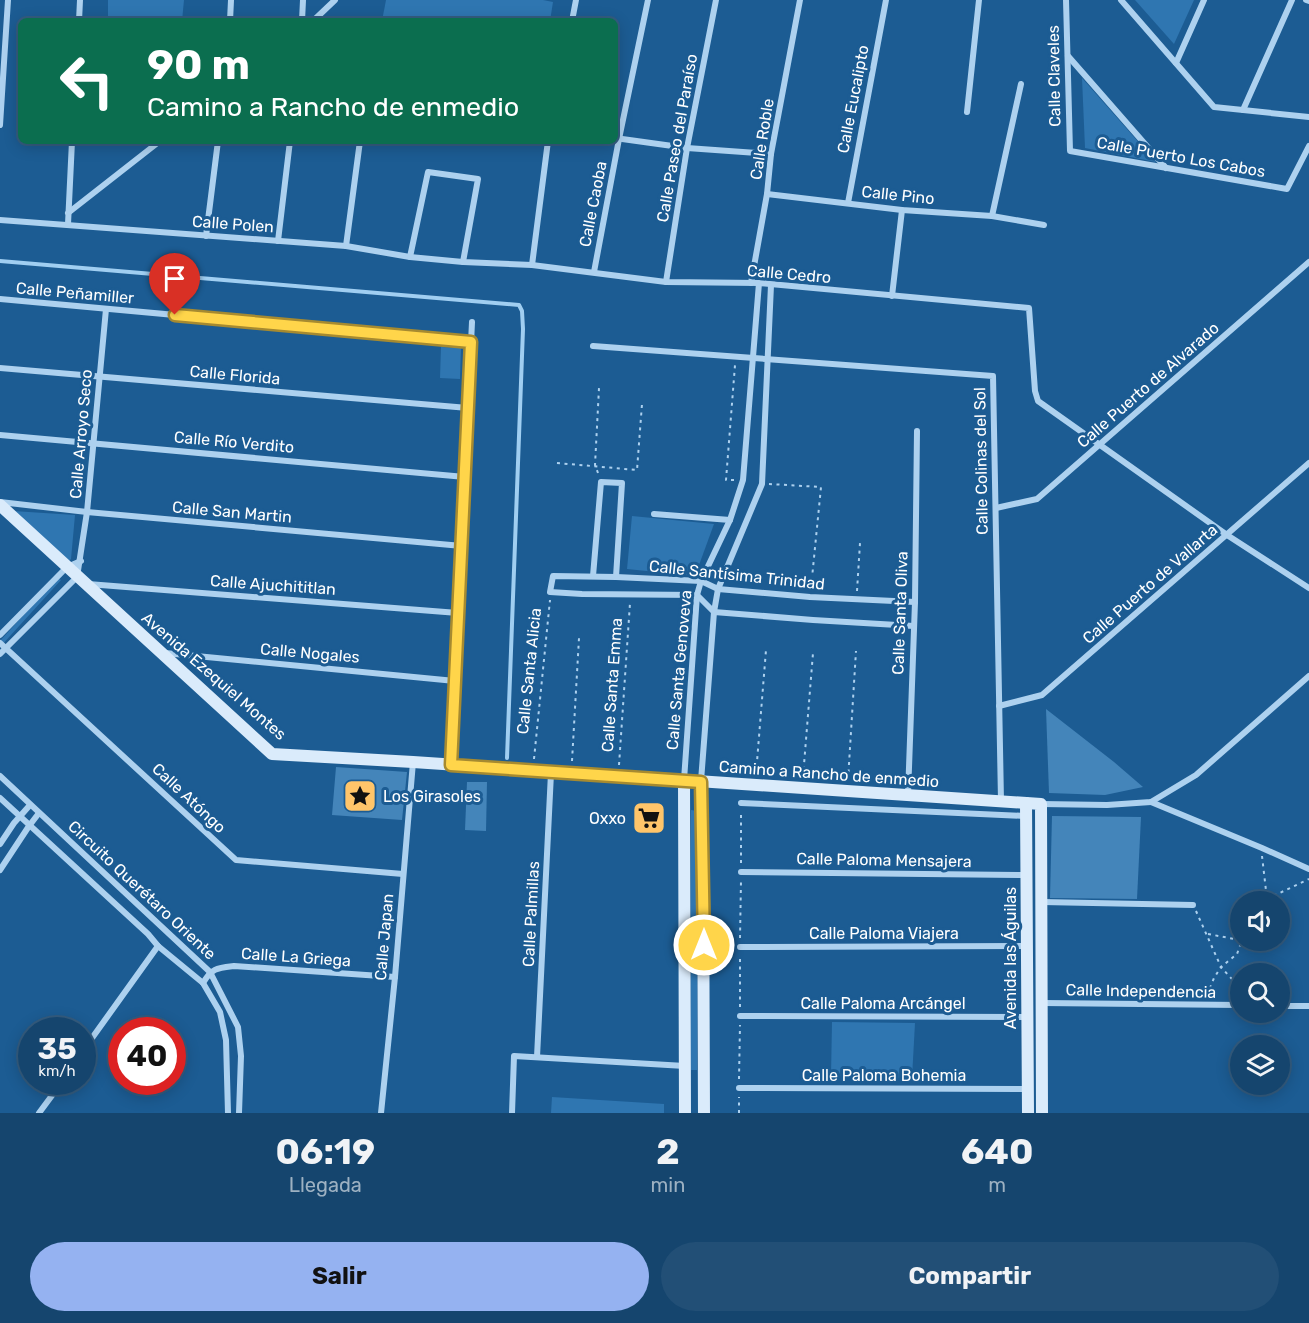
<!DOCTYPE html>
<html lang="es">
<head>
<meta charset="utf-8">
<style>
	:root { --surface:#15456e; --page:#224f76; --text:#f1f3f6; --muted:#9db1c2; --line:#345d81; --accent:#95b2f1 }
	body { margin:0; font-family:Rubik,sans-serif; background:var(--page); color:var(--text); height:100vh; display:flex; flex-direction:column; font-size:22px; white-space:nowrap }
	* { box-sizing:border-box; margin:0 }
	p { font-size:20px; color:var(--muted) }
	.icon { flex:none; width:33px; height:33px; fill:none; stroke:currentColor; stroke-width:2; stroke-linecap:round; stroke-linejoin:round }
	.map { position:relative; height:1113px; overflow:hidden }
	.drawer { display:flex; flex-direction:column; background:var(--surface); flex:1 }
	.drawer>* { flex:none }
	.top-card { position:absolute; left:18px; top:18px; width:600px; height:126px; border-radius:9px; box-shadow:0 3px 15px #0003,0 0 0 2px var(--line); background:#0b6e4f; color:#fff; overflow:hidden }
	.controls { position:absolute; left:1230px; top:891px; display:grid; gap:12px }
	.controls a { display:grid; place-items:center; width:60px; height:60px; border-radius:50%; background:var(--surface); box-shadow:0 3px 15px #0003,0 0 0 2px var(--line); font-size:30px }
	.speed { position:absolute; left:18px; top:1017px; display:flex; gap:12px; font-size:30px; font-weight:700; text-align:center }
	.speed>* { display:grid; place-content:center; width:78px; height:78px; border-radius:50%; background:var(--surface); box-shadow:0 3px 15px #0003,0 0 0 2px var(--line); line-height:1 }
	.speed small { font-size:15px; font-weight:400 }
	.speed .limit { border:9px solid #d22; background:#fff; color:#111 }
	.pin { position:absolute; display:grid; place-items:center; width:51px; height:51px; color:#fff; margin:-62px -26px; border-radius:50% 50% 50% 0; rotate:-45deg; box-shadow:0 0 6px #0007 }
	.pin .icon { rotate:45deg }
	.me { position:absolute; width:66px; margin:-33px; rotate:0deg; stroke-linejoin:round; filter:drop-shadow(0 0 4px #0008) }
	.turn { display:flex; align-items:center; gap:21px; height:126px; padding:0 30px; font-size:27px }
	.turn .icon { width:78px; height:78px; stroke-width:2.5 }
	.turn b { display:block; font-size:42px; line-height:51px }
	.eta { display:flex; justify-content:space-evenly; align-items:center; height:102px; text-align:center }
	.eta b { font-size:36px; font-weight:700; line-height:42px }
	.cta { display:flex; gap:12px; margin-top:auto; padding:12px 30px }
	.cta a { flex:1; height:69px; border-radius:36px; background:var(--accent); color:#111; font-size:24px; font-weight:700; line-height:69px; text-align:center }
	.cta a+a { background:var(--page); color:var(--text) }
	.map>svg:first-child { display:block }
</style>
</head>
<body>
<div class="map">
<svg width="1309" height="1113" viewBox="0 0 1309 1113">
	<rect width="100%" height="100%" fill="#1c5c93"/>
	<g fill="#2f76b1">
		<polygon points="108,0 184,0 182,21 108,21"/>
		<polygon points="386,0 543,0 553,2 550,21 382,21"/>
		<polygon points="1135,0 1194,0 1174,44"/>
		<polygon points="1082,78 1156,162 1085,148"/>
		<polygon points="441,347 461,348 460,379 440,378"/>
		<polygon points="13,511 75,515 71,559 68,562"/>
		<polygon points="632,516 714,524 695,576 627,569"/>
		<polygon points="57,578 61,580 0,647 0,641"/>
		<polygon points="691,810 697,811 697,1070 691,1070"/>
		<polygon points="832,1022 915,1023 912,1078 831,1076"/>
		<polygon points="552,1097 664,1104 664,1113 551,1113"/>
	</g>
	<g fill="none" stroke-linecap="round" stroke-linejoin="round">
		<polyline stroke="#a0cef1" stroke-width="4" points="0,261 519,305 522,311 523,329 507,758"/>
	</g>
	<g fill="#4485ba">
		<polygon points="1046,709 1114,762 1143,787 1105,795 1049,793"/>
		<polygon points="336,767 407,772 402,820 332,815"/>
		<polygon points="467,782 487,782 486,831 465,830"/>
		<polygon points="1052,816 1141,817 1137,899 1050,898"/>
	</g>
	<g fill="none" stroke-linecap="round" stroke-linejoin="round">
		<g stroke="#add1ef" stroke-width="2" stroke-dasharray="3 4.5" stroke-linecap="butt">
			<polyline points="557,463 637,470 642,404"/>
			<polyline points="598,473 595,465 599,388"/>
			<polyline points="734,480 726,480 735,365"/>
			<polyline points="769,484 821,487 811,588"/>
			<polyline points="857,591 860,543"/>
			<polyline points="534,759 550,600"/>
			<polyline points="572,761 579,638"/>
			<polyline points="619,765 630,603"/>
			<polyline points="756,774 766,650"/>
			<polyline points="803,777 813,653"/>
			<polyline points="848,780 856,651"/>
			<polyline points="1262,856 1267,899 1265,902"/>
			<polyline points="741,863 741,812"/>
			<polyline points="1267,899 1309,879"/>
			<polyline points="1196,911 1221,967 1240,988"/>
			<polyline points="1208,934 1240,940"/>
			<polyline points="740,938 741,881"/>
			<polyline points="1207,995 1214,978 1221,967 1237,954 1242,940"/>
			<polyline points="740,1007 740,956"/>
			<polyline points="739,1079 740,1025"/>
			<polyline points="739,1113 739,1097"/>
		</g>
		<g stroke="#add1ef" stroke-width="6">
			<polyline points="1066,0 1070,151 1287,189 1309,146"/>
			<polyline points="1121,0 1214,107 1309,117"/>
			<polyline points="1306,0 1309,1"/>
			<polyline points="79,21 80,0"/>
			<polyline points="230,21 231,0"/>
			<polyline points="302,21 303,0"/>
			<polyline points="313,21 335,0"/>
			<polyline points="572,21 576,0"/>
			<polyline points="1068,56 1166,168"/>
			<polyline points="1176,63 1204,0"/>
			<polyline points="1243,110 1292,0"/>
			<polyline points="967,112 979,0"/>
			<polyline points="0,125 8,0"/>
			<polyline points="615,138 687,148 771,154"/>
			<polyline points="767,194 902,210 992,216 1044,225"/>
			<polyline points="848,203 886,0"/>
			<polyline points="68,213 160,141"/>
			<polyline points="992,216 1021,84"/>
			<polyline points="0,220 346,246 410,257 463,262 532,265 666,282 759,283 1029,308 1035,391 1038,401 1227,535 1309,588"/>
			<polyline points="68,224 72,141"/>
			<polyline points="206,236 218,141"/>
			<polyline points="278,241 290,141"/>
			<polyline points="346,246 360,141"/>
			<polyline points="410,257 428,172 478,179 463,262"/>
			<polyline points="532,265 548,141"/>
			<polyline points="594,272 619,139 648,0"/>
			<polyline points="666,282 687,148 716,0"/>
			<polyline points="751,283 767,194 771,154 800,0"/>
			<polyline points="892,296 902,210"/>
			<polyline points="0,299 471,342"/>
			<polyline points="593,346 993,376 1001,801"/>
			<polyline points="0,368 468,408"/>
			<polyline points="0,435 465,477"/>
			<polyline points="0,502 87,512 462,546"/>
			<polyline points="996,508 1037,499 1309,262"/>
			<polyline points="654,514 730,520"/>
			<polyline points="593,576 601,482 622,483 616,577"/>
			<polyline points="88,584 458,613"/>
			<polyline points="914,626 813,620 714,612 697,595 582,594 550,592 553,576 616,577 701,581 718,589 810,597 915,602"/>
			<polyline points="0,635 67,567 81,561"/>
			<polyline points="0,643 236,860 403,874"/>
			<polyline points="165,653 455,681"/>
			<polyline points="0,654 77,577 87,512 106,309"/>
			<polyline points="999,706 1042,695 1309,463"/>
			<polyline points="451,764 472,322"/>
			<polyline points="0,776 210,972 238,1027 241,1056 239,1113"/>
			<polyline points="684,780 697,595 701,581 730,520 743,480 759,283"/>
			<polyline points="701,781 714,612 718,589 762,484 771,285"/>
			<polyline points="908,795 915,602 917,431"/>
			<polyline points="0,798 148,934 158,946 203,983 220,1012 226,1040 228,1113"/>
			<polyline points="1151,802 1262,848 1309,869"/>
			<polyline points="741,803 1026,816"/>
			<polyline points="1041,804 1107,805 1151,802 1196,775 1309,676"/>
			<polyline points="0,844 14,823 30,805"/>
			<polyline points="0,870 29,826 39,813"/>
			<polyline points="741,872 1027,875"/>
			<polyline points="1042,902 1193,905"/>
			<polyline points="740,947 1027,946"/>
			<path d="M203 983C212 968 217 968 234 966L395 977"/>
			<polyline points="1042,1003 1240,1005"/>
			<polyline points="1280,1006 1309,1006"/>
			<polyline points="740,1016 1027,1017"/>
			<polyline points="82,1052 158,946"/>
			<polyline points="537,1057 551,773"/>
			<polyline points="739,1088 1028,1089"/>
			<polyline points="39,1113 62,1082"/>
			<polyline points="381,1113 395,977 413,762"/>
			<polyline points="512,1113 514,1056 685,1066"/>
		</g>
		<g stroke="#daebfb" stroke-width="12">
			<polyline points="0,505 272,754 413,762 1041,804 1042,1113"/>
			<polyline points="684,780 685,1113"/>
			<polyline points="701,782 703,853 704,1113"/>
			<polyline points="1026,803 1028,1113"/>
		</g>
	</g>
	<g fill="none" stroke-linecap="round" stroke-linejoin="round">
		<g stroke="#a68a30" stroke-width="15">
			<polyline id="route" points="175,315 471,342 451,765 701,782 704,945"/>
		</g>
		<use href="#route" stroke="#ffd54a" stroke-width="10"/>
	</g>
	<defs>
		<g id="sight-square" transform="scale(1.725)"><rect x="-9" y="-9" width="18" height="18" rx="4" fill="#ffc56a" stroke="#1c5c93"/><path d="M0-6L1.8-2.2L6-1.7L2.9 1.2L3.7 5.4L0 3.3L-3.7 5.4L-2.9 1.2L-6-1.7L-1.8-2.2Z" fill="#111"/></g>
		<g id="supermarket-square" transform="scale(1.725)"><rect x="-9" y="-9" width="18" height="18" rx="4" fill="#ffc56a" stroke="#1c5c93"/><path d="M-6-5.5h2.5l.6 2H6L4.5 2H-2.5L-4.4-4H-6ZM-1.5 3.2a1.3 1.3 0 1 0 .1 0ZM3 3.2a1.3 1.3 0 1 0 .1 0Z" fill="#111"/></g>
	</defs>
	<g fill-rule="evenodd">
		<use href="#sight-square" x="360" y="796"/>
		<use href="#supermarket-square" x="649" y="818"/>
	</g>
	<g text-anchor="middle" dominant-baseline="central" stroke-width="6" stroke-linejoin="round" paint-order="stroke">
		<g font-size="16" fill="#fff" stroke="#1c5c93">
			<text transform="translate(1054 76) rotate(-91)">Calle Claveles</text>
			<text transform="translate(853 99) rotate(-79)">Calle Eucalipto</text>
			<text transform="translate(677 138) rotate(-80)">Calle Paseo del Paraíso</text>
			<text transform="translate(762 139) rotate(-81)">Calle Roble</text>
			<text transform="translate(1181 157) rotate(10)">Calle Puerto Los Cabos</text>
			<text transform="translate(898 195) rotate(6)">Calle Pino</text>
			<text transform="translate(593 204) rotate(-79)">Calle Caoba</text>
			<text transform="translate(233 224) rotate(4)">Calle Polen</text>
			<text transform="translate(789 274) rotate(5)">Calle Cedro</text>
			<text transform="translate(75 293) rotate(5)">Calle Peñamiller</text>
			<text transform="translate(235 375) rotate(5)">Calle Florida</text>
			<text transform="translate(1148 385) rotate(-41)">Calle Puerto de Alvarado</text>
			<text transform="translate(81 434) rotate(-85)">Calle Arroyo Seco</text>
			<text transform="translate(234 442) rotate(5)">Calle Río Verdito</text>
			<text transform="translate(981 461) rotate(-91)">Calle Colinas del Sol</text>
			<text transform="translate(232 512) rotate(5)">Calle San Martin</text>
			<text transform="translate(737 575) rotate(6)">Calle Santísima Trinidad</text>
			<text transform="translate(1150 584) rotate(-41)">Calle Puerto de Vallarta</text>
			<text transform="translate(273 585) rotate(4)">Calle Ajuchititlan</text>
			<text transform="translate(900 613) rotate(-88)">Calle Santa Oliva</text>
			<text transform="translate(310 653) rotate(5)">Calle Nogales</text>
			<text transform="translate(679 670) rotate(-85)">Calle Santa Genoveva</text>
			<text transform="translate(529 671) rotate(-84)">Calle Santa Alicia</text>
			<text transform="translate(214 676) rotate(41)">Avenida Ezequiel Montes</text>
			<text transform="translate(612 685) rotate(-86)">Calle Santa Emma</text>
			<text transform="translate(829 774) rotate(4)">Camino a Rancho de enmedio</text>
			<text transform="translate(189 798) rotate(43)">Calle Atóngo</text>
			<text transform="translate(884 860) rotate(1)">Calle Paloma Mensajera</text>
			<text transform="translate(142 890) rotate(43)">Circuito Querétaro Oriente</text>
			<text transform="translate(531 914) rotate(-87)">Calle Palmillas</text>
			<text x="884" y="933">Calle Paloma Viajera</text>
			<text transform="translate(384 937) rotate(-85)">Calle Japan</text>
			<text transform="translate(296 957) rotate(4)">Calle La Griega</text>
			<text transform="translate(1010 958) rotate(-90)">Avenida las Águilas</text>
			<text transform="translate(1141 991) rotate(1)">Calle Independencia</text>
			<text x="883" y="1003">Calle Paloma Arcángel</text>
			<text x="884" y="1075">Calle Paloma Bohemia</text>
		</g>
		<g font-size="16" fill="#fff" stroke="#1c5c93" text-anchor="start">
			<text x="383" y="796">Los Girasoles</text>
			<text x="626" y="818" text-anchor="end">Oxxo</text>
		</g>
	</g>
</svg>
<div class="controls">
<a><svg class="icon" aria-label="sound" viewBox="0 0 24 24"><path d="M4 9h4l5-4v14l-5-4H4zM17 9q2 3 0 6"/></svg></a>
<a><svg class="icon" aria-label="search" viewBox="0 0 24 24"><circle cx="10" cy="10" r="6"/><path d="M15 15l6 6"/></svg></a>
<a><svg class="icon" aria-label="layers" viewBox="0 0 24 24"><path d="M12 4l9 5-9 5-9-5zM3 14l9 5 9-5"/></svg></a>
</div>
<div class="speed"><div>35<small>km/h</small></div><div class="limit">40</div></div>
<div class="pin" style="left:175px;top:315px;background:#d93025"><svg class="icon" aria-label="arrive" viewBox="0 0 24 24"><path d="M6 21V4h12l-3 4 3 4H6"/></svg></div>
<svg class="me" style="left:704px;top:945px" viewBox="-20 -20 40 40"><circle r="17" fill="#ffd54a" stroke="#fff" stroke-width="3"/><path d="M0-11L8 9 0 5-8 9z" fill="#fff"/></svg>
<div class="top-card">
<div class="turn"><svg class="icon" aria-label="left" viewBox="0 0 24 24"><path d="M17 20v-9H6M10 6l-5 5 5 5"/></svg><div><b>90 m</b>Camino a Rancho de enmedio</div></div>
</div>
</div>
<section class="drawer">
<div class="eta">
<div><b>06:19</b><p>Llegada</p></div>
<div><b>2</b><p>min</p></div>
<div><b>640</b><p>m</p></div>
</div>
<div class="cta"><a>Salir</a><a>Compartir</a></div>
</section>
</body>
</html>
